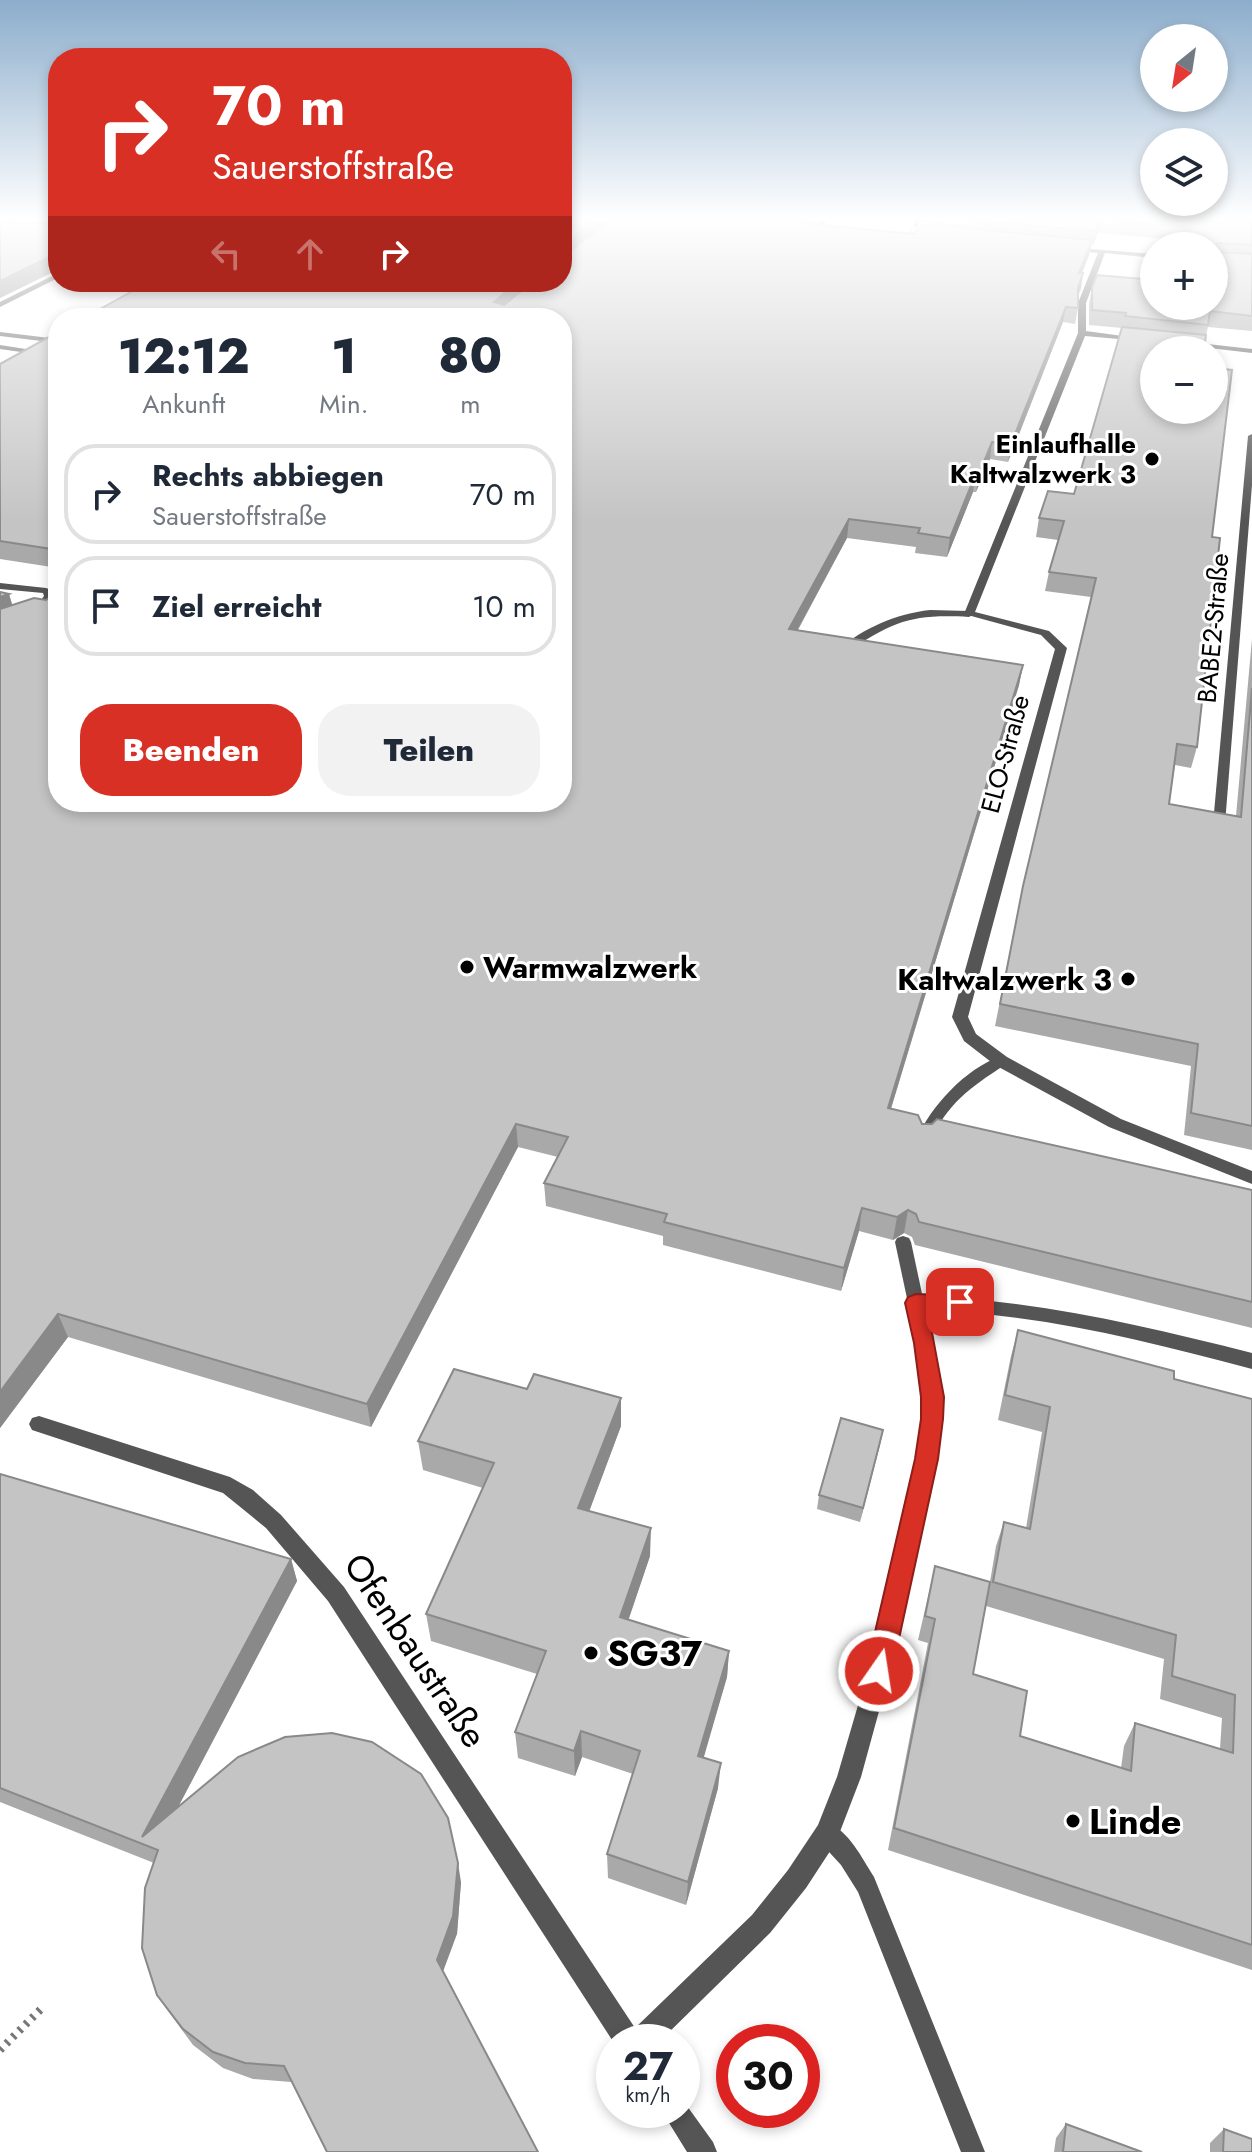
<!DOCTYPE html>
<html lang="de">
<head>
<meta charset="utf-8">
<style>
	:root { --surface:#fff; --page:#f2f2f3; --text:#1f2937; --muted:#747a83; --line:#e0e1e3; --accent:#d93025 }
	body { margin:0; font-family:Jost,sans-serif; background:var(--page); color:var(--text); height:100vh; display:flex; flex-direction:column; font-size:30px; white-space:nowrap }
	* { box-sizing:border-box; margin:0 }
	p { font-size:26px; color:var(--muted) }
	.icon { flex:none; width:44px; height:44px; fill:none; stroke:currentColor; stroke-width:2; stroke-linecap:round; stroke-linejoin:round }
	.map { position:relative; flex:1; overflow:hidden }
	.drawer { position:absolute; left:48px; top:308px; width:524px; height:504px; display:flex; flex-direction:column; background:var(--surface); border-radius:32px; box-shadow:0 4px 12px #0003 }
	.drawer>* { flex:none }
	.guide { position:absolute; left:48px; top:48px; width:524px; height:244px; border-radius:32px; box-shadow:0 4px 12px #0003; background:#d93025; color:#fff; overflow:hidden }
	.needle { width:52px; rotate:210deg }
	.buttons { position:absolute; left:1140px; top:24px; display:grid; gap:16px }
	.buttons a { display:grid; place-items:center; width:88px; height:88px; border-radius:50%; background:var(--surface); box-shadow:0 4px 12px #0003; font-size:40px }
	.speed { position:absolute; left:596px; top:2024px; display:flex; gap:16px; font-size:40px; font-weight:700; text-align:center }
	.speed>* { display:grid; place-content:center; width:104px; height:104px; border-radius:50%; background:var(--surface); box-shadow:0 4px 12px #0003; line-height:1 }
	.speed small { font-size:20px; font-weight:400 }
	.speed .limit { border:12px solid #d22; background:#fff; color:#111 }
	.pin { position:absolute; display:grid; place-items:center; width:68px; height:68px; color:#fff; margin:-34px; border-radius:16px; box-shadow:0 4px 12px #0006 }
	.me { position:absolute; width:88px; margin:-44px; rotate:13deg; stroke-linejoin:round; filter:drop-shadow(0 0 6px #0008) }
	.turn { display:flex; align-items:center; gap:28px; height:168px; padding:0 32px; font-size:36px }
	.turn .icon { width:104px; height:104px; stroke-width:2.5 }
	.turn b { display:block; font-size:56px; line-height:68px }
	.lanes { display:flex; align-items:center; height:76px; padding:0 32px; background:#0003; justify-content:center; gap:40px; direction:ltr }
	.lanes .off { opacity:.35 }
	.eta { display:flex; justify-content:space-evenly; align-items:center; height:136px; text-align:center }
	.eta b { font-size:48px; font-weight:800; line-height:56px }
	.cta { display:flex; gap:16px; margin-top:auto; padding:16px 32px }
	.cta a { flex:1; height:92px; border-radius:32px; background:var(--accent); color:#fff; font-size:32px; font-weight:800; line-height:92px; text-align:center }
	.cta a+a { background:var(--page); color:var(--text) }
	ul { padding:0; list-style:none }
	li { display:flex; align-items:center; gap:24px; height:100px; margin:0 16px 12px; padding:0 16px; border:4px solid var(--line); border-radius:32px }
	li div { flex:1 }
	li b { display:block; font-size:30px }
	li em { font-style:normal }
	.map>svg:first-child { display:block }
</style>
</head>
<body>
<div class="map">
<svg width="1252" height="2152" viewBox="0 0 1252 2152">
	<rect width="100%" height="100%" fill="#fff"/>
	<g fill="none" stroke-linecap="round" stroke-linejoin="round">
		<polyline stroke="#777" stroke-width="8" stroke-dasharray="3 6" stroke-linecap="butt" points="0,2050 44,2006"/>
		<g fill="#555" fill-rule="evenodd">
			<polygon points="906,220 950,222 949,220 955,220 958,224 955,226"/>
			<polygon points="0,332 58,339 58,343 0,336"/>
			<polygon points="0,345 32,350 38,358 0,381 0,376 30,357 28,353 0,349"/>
			<polygon points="1252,434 1252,485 1225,824 1219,827 1213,824 1248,436"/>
			<polygon points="0,583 46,588 49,589 54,596 41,614 38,615 33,612 44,596 43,593 0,589"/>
			<path d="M930 610 969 611 974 614 969 617C910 614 896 621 846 652L838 650C863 628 896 614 930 610Z"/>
			<path d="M1001 1056 1006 1058 1008 1061 1006 1064C967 1090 950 1101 928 1144H918L916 1140C931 1106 965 1069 1001 1056Z"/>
			<polygon points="903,1236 909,1238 911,1242 924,1303 922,1308 916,1309 910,1308 908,1303 895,1242 897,1238"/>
			<path d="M827 1822C849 1831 862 1858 874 1877L985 2152H961L858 1892 841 1865 819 1841 816 1833 819 1825Z"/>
		</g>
		<g fill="#555" fill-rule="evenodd">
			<polygon points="766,220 784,220 940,236 937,238"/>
			<polygon points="1066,247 1154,254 1154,258 1105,253 1086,303 1086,331 1145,339 1141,341 1085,336 975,612 1049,631 1067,648 968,1017 976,1034 1007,1057 1121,1119 1252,1171 1252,1184 1109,1127 995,1065 964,1041 952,1017 1055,649 1041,635 964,614 1078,333 1078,303 1098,253 1068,250"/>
			<polygon points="58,273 58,278 0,307 0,302"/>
			<polygon points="1181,341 1252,349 1252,353 1184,345"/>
			<path d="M916 1296C1031 1299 1141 1325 1252 1353V1369C1145 1341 1038 1313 927 1311L943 1397 942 1419 936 1459 890 1671 861 1777 836 1842 806 1888 770 1933 659 2042 614 2043 328 1601 266 1528 223 1493 32 1430 29 1424 32 1418 39 1416 230 1477 253 1490 281 1515 344 1587 635 2028 752 1915 788 1870 818 1825 837 1777 868 1671 916 1459 922 1419 923 1397 907 1303 909 1298Z"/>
			<polygon points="682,2099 713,2142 717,2152 687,2152 661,2110 682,2110"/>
		</g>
		<g stroke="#000" stroke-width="4">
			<g id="rail">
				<polyline points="0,221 8,220"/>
				<polyline points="16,231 50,220"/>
				<polyline points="797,238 827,220"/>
				<polyline points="904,248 918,220"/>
			</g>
		</g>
		<use href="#rail" stroke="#fff" stroke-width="3" stroke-dasharray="8" stroke-linecap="butt"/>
	</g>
	<g fill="#a9a9a9" fill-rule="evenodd">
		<polygon points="58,220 58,272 57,270 0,298 0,221 54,225"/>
		<polygon points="562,220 820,220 814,220 813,225 915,234 940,226 941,220 1252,220 1252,331 1208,327 1206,335 1154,350 1212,537 1197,747 1191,768 1175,765 1169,804 1236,816 1252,639 1252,1150 1184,1135 1191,1066 995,1026 1023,886 1091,597 1045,591 1049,572 1058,540 1036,537 1039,518 1074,494 1122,328 1089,325 1089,304 1092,288 1214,306 1188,241 1098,233 1093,245 1091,245 1089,255 1082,273 1083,273 1078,295 1078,308 1075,324 1063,322 1008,462 990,459 976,492 973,492 947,557 915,553 916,547 847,538 798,630 1023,665 1019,685 891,1109 922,1124 1252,1190 1252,1328 915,1245 912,1237 904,1233 893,1240 859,1231 841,1291 663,1245 663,1236 546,1206 544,1183 558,1157 518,1147 371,1427 68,1337 0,1428 0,592 9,594 12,605 58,802 562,318 124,282 562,282"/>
		<polygon points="58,332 58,568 0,559 0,364"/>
		<path d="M1018 1330 1174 1379 1252 1399V1970L888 1850 928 1643 918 1640 935 1566 990 1582 996 1546 1004 1522 1026 1528 1042 1432 998 1420 1011 1356ZM986 1606 1164 1659 1160 1699 1222 1718 1220 1749 1135 1723 1124 1746 1121 1768 1020 1736 973 1674Z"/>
		<polygon points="527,1389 621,1398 621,1426 589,1511 650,1556 628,1620 729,1651 727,1677 703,1757 718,1788 686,1905 608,1878 607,1854 633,1774 582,1757 575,1776 518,1758 515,1732 537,1674 431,1641 426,1614 483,1488 423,1470 418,1441"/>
		<polygon points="883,1430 860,1522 817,1509 819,1495"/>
		<polygon points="0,1474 291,1559 297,1581 178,1807 461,1882 457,1934 291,2082 253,2079 223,2068 193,2045 168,2011 157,1995 154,1863 0,1802"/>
		<polygon points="1066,2124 1142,2152 1054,2152 1056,2138"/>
		<polygon points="1224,2129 1252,2152 1210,2152 1210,2143"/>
	</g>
	<g fill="#898989">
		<polygon points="594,220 612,220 562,260 562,245"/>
		<polygon points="809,220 814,220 813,228 804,224"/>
		<polygon points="1101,220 1098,233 1093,245 1096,231"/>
		<polygon points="1092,240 1089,255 1076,288 1079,273"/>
		<polygon points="53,255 57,270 0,298 0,281"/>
		<polygon points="1083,273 1081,289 1075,303 1078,288"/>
		<polygon points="517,282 535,282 495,318 494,302"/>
		<polygon points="1066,307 1063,322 1008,462 1011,444"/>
		<polygon points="992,442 990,459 976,492 979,474"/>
		<polygon points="976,473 973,492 947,557 950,538"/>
		<polygon points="849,519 847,538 787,649 789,629"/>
		<polygon points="9,594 15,614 0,619 0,597"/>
		<polygon points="1023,665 1019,685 884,1131 888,1108"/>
		<polygon points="516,1124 518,1147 371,1427 367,1404"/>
		<polygon points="862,1208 859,1231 841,1291 844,1268"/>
		<polygon points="908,1210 904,1233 893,1240 897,1217"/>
		<polygon points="58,1314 68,1337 0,1428 0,1392"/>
		<polygon points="621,1398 621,1426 580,1536 578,1508"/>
		<polygon points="883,1430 880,1445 860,1522 863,1508"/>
		<polygon points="651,1528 650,1556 620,1645 620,1617"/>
		<polygon points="291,1559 297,1581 156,1849 142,1837"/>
		<polygon points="729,1651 727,1677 697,1781 698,1756"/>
		<polygon points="581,1731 582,1757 575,1776 574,1751"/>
		<polygon points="721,1763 718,1788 686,1905 688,1882"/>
		<polygon points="458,1863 461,1882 457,1934 441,1977 437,1960"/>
	</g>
	<g fill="#c4c4c4" stroke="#898989" stroke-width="2">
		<polygon points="57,220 58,220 58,260 53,255 0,281 0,221 54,225 58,222"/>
		<polygon points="562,220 594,220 562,245"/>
		<polygon points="610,220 809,220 804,224 915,234 922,225 935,225 1092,240 1079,273 1083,273 1078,288 1078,308 1066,307 1011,444 992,442 979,474 976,473 950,538 918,533 920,528 849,519 789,629 1023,665 888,1108 918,1115 922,1124 932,1124 937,1119 1252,1190 1252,1302 919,1222 916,1214 908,1210 897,1217 862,1208 844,1268 664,1222 667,1214 544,1183 568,1137 516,1124 367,1404 58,1314 0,1392 0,609 34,598 46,600 58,591 58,802 562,802 562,318 84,318 149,282 517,282 494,302 504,305 533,282 562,282 562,256 564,256"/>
		<polygon points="965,220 1100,220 1096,231"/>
		<polygon points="1107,220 1252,220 1252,245 1218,243 1214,246 1217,252 1252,254 1252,316 1210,311 1208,325 1125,316 1126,313 1092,310 1092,288 1097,275 1154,280 1154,306 1214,306 1214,246 1187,246 1191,227"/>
		<polygon points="1122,327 1206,335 1204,350 1154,350 1154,410 1214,410 1214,368 1232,370 1212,537 1220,538 1197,747 1177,744 1169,804 1241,817 1252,688 1252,1126 1191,1113 1198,1044 1000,1004 1023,886 1096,578 1049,572 1064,521 1039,518 1048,491 1074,494"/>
		<polygon points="58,332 58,550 0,541 0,364"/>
		<polygon points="0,592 9,594 0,597"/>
		<polygon points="1018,1330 1174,1371 1174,1379 1252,1399 1252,1945 894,1828 935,1619 925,1616 935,1566 990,1582 973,1674 1027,1691 1020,1736 1131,1771 1135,1723 1233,1753 1235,1695 1172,1676 1176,1635 993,1582 1004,1522 1030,1529 1050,1407 1005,1395"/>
		<polygon points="454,1369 527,1389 534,1374 621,1398 578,1508 651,1528 620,1617 729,1651 698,1756 721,1763 688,1882 607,1854 640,1751 581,1731 574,1751 515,1732 546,1651 426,1614 494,1463 418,1441"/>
		<polygon points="841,1418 883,1430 863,1508 819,1495"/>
		<polygon points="0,1474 291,1559 142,1837 238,1757 285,1737 332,1733 372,1742 421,1774 448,1818 458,1863 453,1916 437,1960 538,2152 327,2152 284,2066 245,2063 213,2052 183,2029 157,1995 142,1948 145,1888 158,1850 0,1788"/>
		<polygon points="1066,2124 1142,2152 1063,2152"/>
		<polygon points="1224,2129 1252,2139 1252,2152 1223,2152"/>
	</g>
	<linearGradient id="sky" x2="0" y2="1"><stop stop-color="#8cadcc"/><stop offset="0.42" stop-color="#fff"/><stop offset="1" stop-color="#fff" stop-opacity="0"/></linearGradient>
	<rect width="1252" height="521" fill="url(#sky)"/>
	<polygon fill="#d93025" stroke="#8d1f18" stroke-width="2" points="916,1294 968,1296 971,1302 968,1308 928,1311 944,1397 943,1419 938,1459 892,1671 888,1680 879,1683 870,1680 866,1671 915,1459 921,1419 921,1397 914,1343 905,1303 908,1297"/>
	<g fill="#000" stroke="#fff" stroke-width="3">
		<circle cx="1152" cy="459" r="8"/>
		<circle cx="467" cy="967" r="8"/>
		<circle cx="1128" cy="979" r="8"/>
		<circle cx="591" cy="1653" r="8"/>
		<circle cx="1073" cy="1821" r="8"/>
	</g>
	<g text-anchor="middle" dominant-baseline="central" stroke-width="6" stroke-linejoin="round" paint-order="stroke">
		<g font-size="26" font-weight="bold" fill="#000" stroke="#fff" text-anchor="end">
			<text x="1136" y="444">Einlaufhalle<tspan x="1136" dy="30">Kaltwalzwerk 3</tspan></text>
		</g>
		<g font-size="26" fill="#000" stroke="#fff">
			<text transform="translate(1213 628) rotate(-85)">BABE2-Straße</text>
			<text transform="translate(1005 754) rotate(-75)">ELO-Straße</text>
		</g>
		<g font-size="30" font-weight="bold" fill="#000" stroke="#fff" text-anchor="start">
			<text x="483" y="967">Warmwalzwerk</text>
			<text x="1112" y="979" text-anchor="end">Kaltwalzwerk 3</text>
		</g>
		<g font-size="36" fill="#000" stroke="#fff">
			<text transform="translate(416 1650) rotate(56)">Ofenbaustraße</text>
		</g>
		<g font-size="36" font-weight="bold" fill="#000" stroke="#fff" text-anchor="start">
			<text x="607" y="1653">SG37</text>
			<text x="1089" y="1821">Linde</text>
		</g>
	</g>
</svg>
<div class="buttons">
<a><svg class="needle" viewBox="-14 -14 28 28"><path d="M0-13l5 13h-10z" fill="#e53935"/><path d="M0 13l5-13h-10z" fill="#747a83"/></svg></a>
<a><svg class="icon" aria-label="layers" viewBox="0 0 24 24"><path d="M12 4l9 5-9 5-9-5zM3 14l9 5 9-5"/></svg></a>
<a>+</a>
<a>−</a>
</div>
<div class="speed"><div>27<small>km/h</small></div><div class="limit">30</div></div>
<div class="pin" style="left:960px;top:1302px;background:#d93025"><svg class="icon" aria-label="arrive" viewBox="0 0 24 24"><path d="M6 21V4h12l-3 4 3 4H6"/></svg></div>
<svg class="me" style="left:879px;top:1671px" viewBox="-20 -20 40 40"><circle r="17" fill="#d93025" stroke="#fff" stroke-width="3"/><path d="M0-11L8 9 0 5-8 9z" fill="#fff"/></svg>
<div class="guide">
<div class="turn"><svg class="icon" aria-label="right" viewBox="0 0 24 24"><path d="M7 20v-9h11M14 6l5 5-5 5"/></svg><div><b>70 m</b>Sauerstoffstraße</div></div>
<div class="lanes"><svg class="icon off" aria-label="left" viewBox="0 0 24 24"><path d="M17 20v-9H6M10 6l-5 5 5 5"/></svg><svg class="icon off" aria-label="ahead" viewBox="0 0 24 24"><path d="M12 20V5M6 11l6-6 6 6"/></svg><svg class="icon" aria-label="right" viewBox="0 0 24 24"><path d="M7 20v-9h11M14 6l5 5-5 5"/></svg></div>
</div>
<section class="drawer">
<div class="eta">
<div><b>12:12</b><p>Ankunft</p></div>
<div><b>1</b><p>Min.</p></div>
<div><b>80</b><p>m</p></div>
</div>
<ul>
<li><svg class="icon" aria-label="right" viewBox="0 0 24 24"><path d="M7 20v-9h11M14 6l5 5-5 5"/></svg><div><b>Rechts abbiegen</b><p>Sauerstoffstraße</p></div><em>70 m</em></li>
<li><svg class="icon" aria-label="arrive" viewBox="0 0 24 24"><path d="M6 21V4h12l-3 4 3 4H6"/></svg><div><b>Ziel erreicht</b></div><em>10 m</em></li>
</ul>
<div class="cta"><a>Beenden</a><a>Teilen</a></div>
</section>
</div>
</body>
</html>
